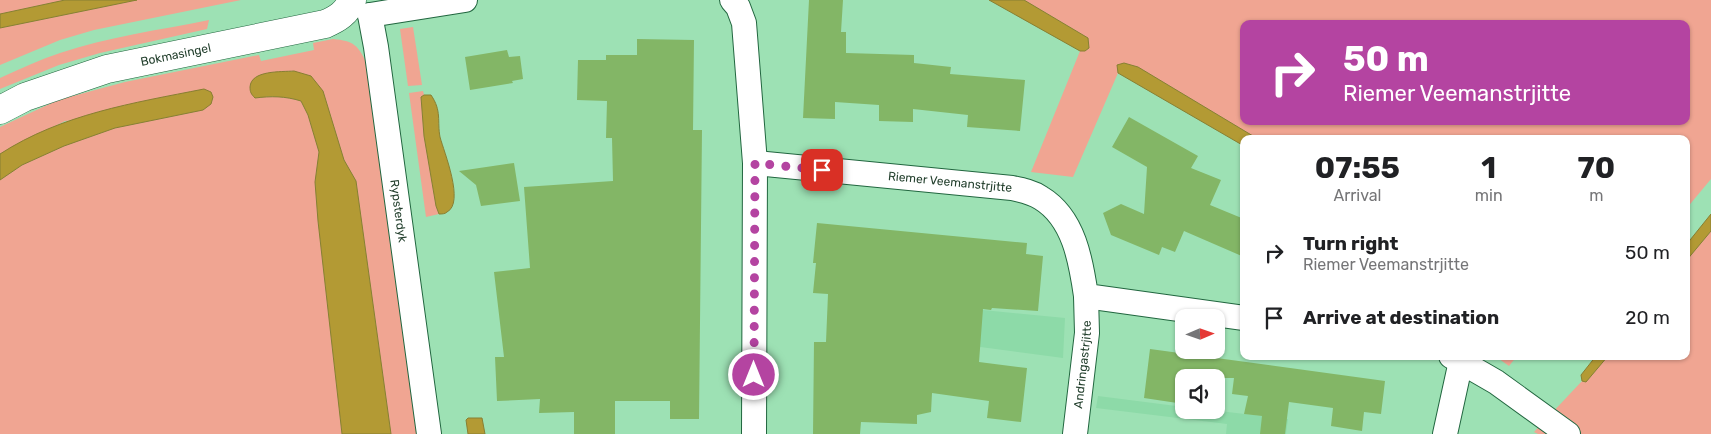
<!DOCTYPE html>
<html lang="en">
<head>
<meta charset="utf-8">
<style>
	:root { --surface:#fff; --page:#f6f6f6; --text:#202124; --muted:#757577 }
	body { margin:0; font-family:Rubik,sans-serif; background:var(--page); color:var(--text); height:100vh; display:flex; flex-direction:column; font-size:19px; white-space:nowrap }
	* { box-sizing:border-box; margin:0 }
	p { font-size:16px; color:var(--muted) }
	.icon { flex:none; width:28px; height:28px; fill:none; stroke:currentColor; stroke-width:2; stroke-linecap:round; stroke-linejoin:round }
	.map { position:relative; flex:1; overflow:hidden }
	.panel { position:absolute; left:1240px; top:135px; width:450px; height:225px; display:flex; flex-direction:column; background:var(--surface); border-radius:10px; box-shadow:0 1px 4px #0004 }
	.panel>* { flex:none }
	.banner { position:absolute; left:1240px; top:20px; width:450px; height:105px; border-radius:10px; box-shadow:0 1px 4px #0004; background:#b444a1; color:#fff; overflow:hidden }
	.needle { width:32px; rotate:88deg }
	.fabs { position:absolute; left:1175px; top:309px; display:grid; gap:10px }
	.fabs a { display:grid; place-items:center; width:50px; height:50px; border-radius:10px; background:var(--surface); box-shadow:0 1px 4px #0004; font-size:25px }
	.pin { position:absolute; display:grid; place-items:center; width:42px; height:42px; color:#fff; margin:-21px; border-radius:10px; box-shadow:0 2px 8px #0006 }
	.me { position:absolute; width:55px; margin:-28px; rotate:0deg; stroke-linejoin:round; filter:drop-shadow(0 0 4px #0008) }
	.turn { display:flex; align-items:center; gap:18px; height:105px; padding:0 20px; font-size:22px }
	.turn .icon { width:65px; height:65px; stroke-width:2.5 }
	.turn b { display:block; font-size:35px; line-height:42px }
	.eta { display:flex; justify-content:space-evenly; align-items:center; height:85px; text-align:center }
	.eta b { font-size:30px; font-weight:700; line-height:35px }
	ul { padding:0; list-style:none }
	li { display:flex; align-items:center; gap:15px; height:65px; padding:0 20px }
	li div { flex:1 }
	li b { display:block; font-size:19px }
	li em { font-style:normal }
	.map>svg:first-child { display:block }
</style>
</head>
<body>
<div class="map">
<svg width="1711" height="434" viewBox="0 0 1711 434">
	<rect width="100%" height="100%" fill="#9de1b4"/>
	<g fill="#8ddaa8">
		<polygon points="963,308 1065,318 1063,358 958,344"/>
		<polygon points="1098,396 1184,407 1184,410 1211,410 1288,419 1286,434 1226,434 1227,424 1096,408"/>
	</g>
	<g fill="#f0a592" fill-rule="evenodd">
		<polygon points="0,0 65,0 0,14"/>
		<polygon points="137,0 241,0 94,30 60,40 0,65 0,28"/>
		<path d="M1024 0H1711V179L1686 209V139H1258L1138 67 1124 63 1117 69 1118 73 1073 177 1031 172 1080 51H1085L1089 48 1088 38ZM1244 24H1686V121H1244Z"/>
		<path d="M209 20 207 29 100 53 59 65 0 89V78C20 69 39 60 60 53 107 37 160 30 209 20Z"/>
		<polygon points="413,27 422,85 408,86 400,29"/>
		<path d="M333 39C354 41 358 45 367 64L417 434H391L356 181 344 160 323 91 294 71 270 73 256 77 255 98C271 96 285 96 301 101L308 115 319 152 315 182 318 221 342 434H0V180L22 165 64 146 115 128 203 110 65 121 0 154V127L58 100 125 82 259 55 261 61 314 50 313 43Z"/>
		<polygon points="423,91 424,95 421,97 424,136 436,206 439,214 426,217 409,93"/>
		<polygon points="1711,231 1711,434 1538,434 1534,432 1582,381 1586,382 1608,356 1686,356 1686,261"/>
		<polygon points="1495,356 1517,356 1509,366"/>
	</g>
	<g fill="#b39a34" stroke="#887f32">
		<polygon points="65,0 137,0 0,28 0,14"/>
		<polygon points="989,0 1024,0 1088,38 1089,48 1085,51 1080,51"/>
		<polygon points="1124,63 1138,67 1258,139 1244,139 1244,146 1118,73 1117,65"/>
		<path d="M294 71 311 76 323 91 344 160 356 181 391 434H342L318 221 315 182 319 152 308 115 301 101C285 96 271 96 255 98 251 94 250 92 250 87 251 70 281 72 294 71Z"/>
		<path d="M204 89 211 92 213 97 211 104 203 110 115 128 64 146 22 165 0 180V154C62 114 133 103 204 89Z"/>
		<path d="M424 95H431C442 111 437 121 440 137 444 152 465 203 447 212 445 214 442 214 439 214L436 206 424 136 421 97Z"/>
		<polygon points="1711,214 1711,231 1686,261 1686,245"/>
		<polygon points="1596,356 1608,356 1586,382 1582,381 1581,375"/>
		<polygon points="468,418 482,418 485,434 468,434 466,420"/>
	</g>
	<g fill="#83b666">
		<polygon points="809,0 843,0 841,32 846,32 846,53 914,55 914,63 951,67 950,74 1025,80 1020,131 967,127 968,115 913,109 913,122 879,121 879,105 835,102 835,119 803,118"/>
		<polygon points="637,39 694,40 693,130 702,130 699,419 670,419 670,401 615,401 615,434 574,434 574,412 539,413 540,399 497,401 495,357 504,357 494,272 530,268 524,187 613,181 612,138 606,138 607,101 577,100 578,60 606,60 606,55 637,55"/>
		<polygon points="507,50 509,57 520,56 523,79 512,81 513,83 470,90 465,57"/>
		<polygon points="1129,117 1198,156 1191,168 1221,180 1210,205 1244,219 1244,257 1184,231 1175,252 1162,247 1159,255 1111,235 1103,213 1121,204 1144,214 1147,167 1112,147"/>
		<polygon points="514,163 520,201 481,206 476,185 459,171"/>
		<polygon points="817,223 1027,243 1026,254 1043,256 1038,311 992,308 991,310 983,309 979,362 1027,368 1021,422 987,418 989,401 932,393 931,412 917,415 917,424 861,422 860,434 813,434 814,342 826,342 828,294 813,293 816,263 813,263"/>
		<polygon points="1150,349 1385,381 1381,414 1364,412 1362,431 1331,426 1333,408 1289,402 1285,434 1260,434 1262,416 1244,414 1248,396 1232,394 1234,378 1184,378 1184,404 1144,398"/>
	</g>
	<g fill="none" stroke-linecap="round" stroke-linejoin="round">
		<g stroke="#21663f" stroke-width="26">
			<g id="street">
				<polyline points="732,0 738,7 744,23 755,163 754,434"/>
				<path id="s1" d="M370 15 376 47 429 434"/>
				<polyline points="370,15 465,0"/>
				<path id="s2" d="M755 163 1012 188C1022 190 1032 192 1041 198 1074 218 1081 261 1086 296L1244 318"/>
				<polyline points="1451,356 1496,382 1568,434"/>
				<path id="s3" d="M1075 434 1087 333 1086 296"/>
				<polyline points="1445,434 1461,361"/>
			</g>
		</g>
		<g stroke="#21663f" stroke-width="29">
			<g id="secondary">
				<path id="s4" d="M0 110 25 97 107 69 325 24C337 19 347 13 352 0"/>
			</g>
		</g>
		<use href="#street" stroke="#fff" stroke-width="24"/>
		<use href="#secondary" stroke="#fff" stroke-width="28"/>
	</g>
	<g fill="none" stroke-linecap="round" stroke-linejoin="round">
		<polyline stroke="#b444a1" stroke-width="9" stroke-dasharray="0 16.2" points="754,375 755,163 822,170"/>
	</g>
	<g text-anchor="middle" dominant-baseline="central" stroke-width="5" stroke-linejoin="round" paint-order="stroke">
		<g font-size="12" fill="#24402e" stroke="#9de1b4">
			<text stroke="none"><textPath href="#s4" startOffset="185">Bokmasingel</textPath></text>
			<text stroke="none"><textPath href="#s2" startOffset="196">Riemer Veemanstrjitte</textPath></text>
			<text stroke="none"><textPath href="#s1" startOffset="198">Rypsterdyk</textPath></text>
			<text stroke="none"><textPath href="#s3" startOffset="70">Andringastrjitte</textPath></text>
		</g>
	</g>
</svg>
<div class="fabs">
<a><svg class="needle" viewBox="-14 -14 28 28"><path d="M0-13l5 13h-10z" fill="#e53935"/><path d="M0 13l5-13h-10z" fill="#757577"/></svg></a>
<a><svg class="icon" aria-label="sound" viewBox="0 0 24 24"><path d="M4 9h4l5-4v14l-5-4H4zM17 9q2 3 0 6"/></svg></a>
</div>
<div class="pin" style="left:822px;top:170px;background:#d93025"><svg class="icon" aria-label="arrive" viewBox="0 0 24 24"><path d="M6 21V4h12l-3 4 3 4H6"/></svg></div>
<svg class="me" style="left:754px;top:375px" viewBox="-20 -20 40 40"><circle r="17" fill="#b444a1" stroke="#fff" stroke-width="3"/><path d="M0-11L8 9 0 5-8 9z" fill="#fff"/></svg>
<div class="banner">
<div class="turn"><svg class="icon" aria-label="right" viewBox="0 0 24 24"><path d="M7 20v-9h11M14 6l5 5-5 5"/></svg><div><b>50 m</b>Riemer Veemanstrjitte</div></div>
</div>
<section class="panel">
<div class="eta">
<div><b>07:55</b><p>Arrival</p></div>
<div><b>1</b><p>min</p></div>
<div><b>70</b><p>m</p></div>
</div>
<ul>
<li><svg class="icon" aria-label="right" viewBox="0 0 24 24"><path d="M7 20v-9h11M14 6l5 5-5 5"/></svg><div><b>Turn right</b><p>Riemer Veemanstrjitte</p></div><em>50 m</em></li>
<li><svg class="icon" aria-label="arrive" viewBox="0 0 24 24"><path d="M6 21V4h12l-3 4 3 4H6"/></svg><div><b>Arrive at destination</b></div><em>20 m</em></li>
</ul>
</section>
</div>
</body>
</html>
